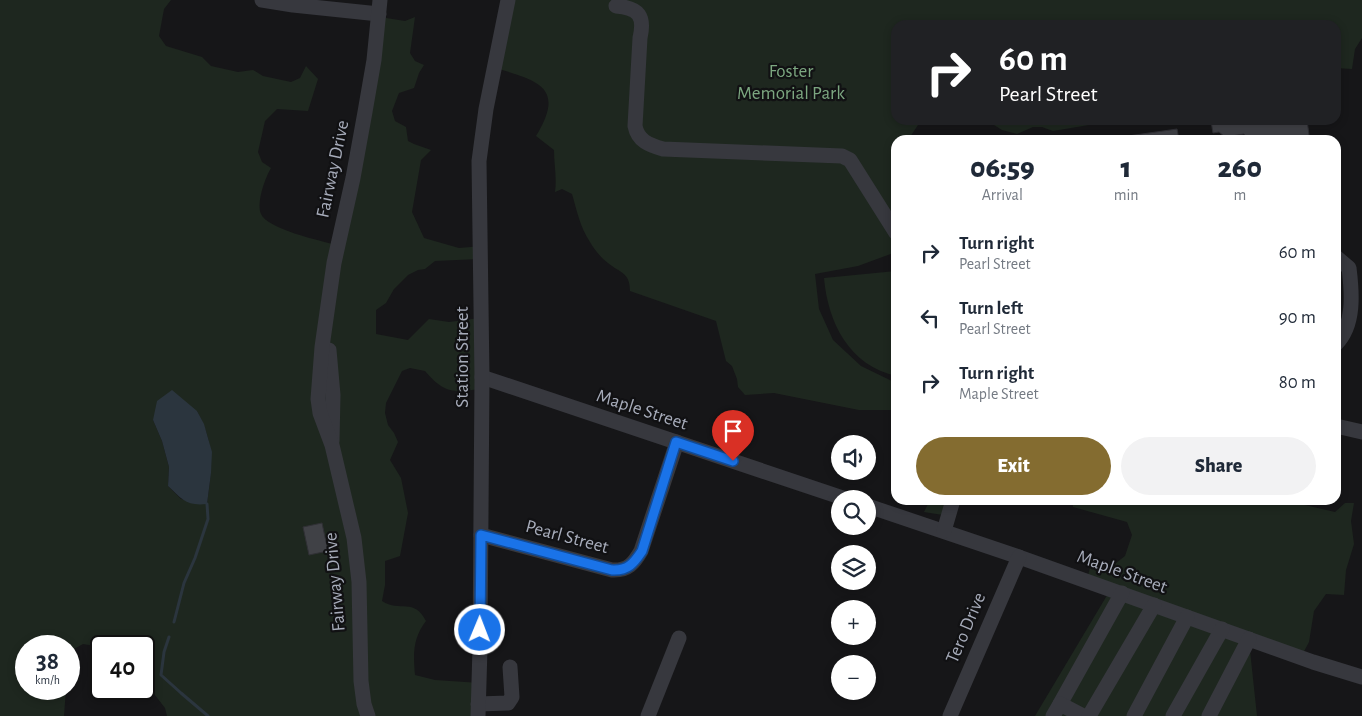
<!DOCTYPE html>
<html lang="en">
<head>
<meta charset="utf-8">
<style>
	:root { --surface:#fff; --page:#f2f2f3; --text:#1f2937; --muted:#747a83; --accent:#846c30 }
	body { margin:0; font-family:"Alegreya Sans",sans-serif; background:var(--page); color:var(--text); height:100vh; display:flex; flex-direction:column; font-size:19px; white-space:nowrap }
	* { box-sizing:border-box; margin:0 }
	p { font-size:16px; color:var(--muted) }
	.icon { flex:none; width:28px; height:28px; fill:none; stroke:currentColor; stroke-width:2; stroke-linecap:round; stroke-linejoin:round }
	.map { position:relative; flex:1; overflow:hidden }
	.drawer { position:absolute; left:891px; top:135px; width:450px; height:370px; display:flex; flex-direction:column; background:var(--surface); border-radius:15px; box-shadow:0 2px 8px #0003 }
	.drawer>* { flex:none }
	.top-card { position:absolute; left:891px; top:20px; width:450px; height:105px; border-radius:15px; box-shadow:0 2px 8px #0003; background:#202124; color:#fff; overflow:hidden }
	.tools { position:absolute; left:831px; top:435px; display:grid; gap:10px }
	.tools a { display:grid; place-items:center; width:45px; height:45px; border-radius:50%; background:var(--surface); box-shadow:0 2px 8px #0003; font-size:25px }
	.speed { position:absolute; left:15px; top:635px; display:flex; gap:10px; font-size:25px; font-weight:700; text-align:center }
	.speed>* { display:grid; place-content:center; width:65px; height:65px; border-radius:50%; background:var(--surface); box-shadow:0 2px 8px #0003; line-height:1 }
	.speed small { font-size:12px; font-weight:400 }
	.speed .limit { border:2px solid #111; border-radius:8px; background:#fff; color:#111 }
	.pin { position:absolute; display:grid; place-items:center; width:42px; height:42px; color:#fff; margin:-51px -21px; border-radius:50% 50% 50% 0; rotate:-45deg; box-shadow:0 0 5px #0007 }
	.pin .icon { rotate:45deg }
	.me { position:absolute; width:55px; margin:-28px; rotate:1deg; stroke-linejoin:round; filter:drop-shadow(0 0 4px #0008) }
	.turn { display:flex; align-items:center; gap:18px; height:105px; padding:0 25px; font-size:22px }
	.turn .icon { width:65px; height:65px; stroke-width:2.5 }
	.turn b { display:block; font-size:35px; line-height:42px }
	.eta { display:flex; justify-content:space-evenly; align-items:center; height:85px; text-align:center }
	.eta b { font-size:30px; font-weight:800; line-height:35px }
	.primary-button { display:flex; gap:10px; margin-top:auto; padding:10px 25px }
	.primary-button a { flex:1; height:58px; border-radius:30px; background:var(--accent); color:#fff; font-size:20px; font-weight:800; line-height:58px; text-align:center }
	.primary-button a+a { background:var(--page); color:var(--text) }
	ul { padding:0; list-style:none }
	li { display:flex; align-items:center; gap:15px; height:65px; padding:0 25px }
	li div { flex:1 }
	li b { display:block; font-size:19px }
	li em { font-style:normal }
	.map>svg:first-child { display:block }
</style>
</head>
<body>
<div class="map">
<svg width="1362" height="716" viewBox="0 0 1362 716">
	<rect width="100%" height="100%" fill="#161618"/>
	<g fill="#1e271f" fill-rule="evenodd">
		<path d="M0 0H171L164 9 159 36 166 46 202 57 211 66 238 72 253 70 263 76 291 82 300 78 306 66 318 79 308 111 277 109 265 121 258 152 262 162 271 168C265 178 256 203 261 214 267 229 321 241 337 245L380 17 405 21 415 17 410 53 415 61 424 65 419 73 414 88 399 93 392 111 395 121 406 127 408 141 414 144 431 150 421 160 412 212 424 238 459 248 482 246 479 259 435 261 425 269 418 270 408 275 394 289 386 303 376 310V334L408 340 429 319 449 322 480 318V389C452 393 444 393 425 371L410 368 402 371 386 403 385 413 388 425 394 433 398 442 390 460 401 478 408 513 400 556 385 561V585L382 601C400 613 414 597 426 621 413 638 413 653 415 675L435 680 480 683 478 716H167L165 708 144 681V646L101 647 83 644 74 649 69 659V646H26V689H66L64 716H0ZM197 411C216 447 212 466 207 504L181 499 168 486 169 467 162 441 153 420Z"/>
		<path d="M508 0H1362V38L1355 49 1352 69 1336 68V25H896V120H928L918 125 908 140H896V252L858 266 815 274 819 309 833 340 861 366 896 383V410H859L774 393 745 395 738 387 737 379 732 366 726 361 716 321 630 291C630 272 620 273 608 263 601 258 594 249 590 242 580 227 577 211 572 194L562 189 555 192C557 178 554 164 554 150L536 136C566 87 538 81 496 68Z"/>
		<polygon points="986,120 1119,120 1053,131 1042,127 1033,127 1017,134 1002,130"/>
		<polygon points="943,135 966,140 913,140 913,138 922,136"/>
		<path d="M896 271V376C849 365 828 323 824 278Z"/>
		<polygon points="930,500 956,500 949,516 924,512"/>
		<polygon points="1072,500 1283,500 1335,512 1345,503 1354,503 1351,521 1354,544 1346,570 1344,595 1326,594 1314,611 1309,642 1300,659 1249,641 1257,716 1035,716 1109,592 1086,583 1092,560 1116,563 1125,556 1132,535 1127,522 1073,507"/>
	</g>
	<path fill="#2b353e" d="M172 390 197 411 204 424 212 452 211 473 207 504C186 506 183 500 168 486L169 467 162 441 153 420 157 401Z"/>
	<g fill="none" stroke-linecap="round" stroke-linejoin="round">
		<g stroke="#2b353e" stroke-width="3">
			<polyline points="174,622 184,583 195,558 208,519 207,504"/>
			<polyline points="169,637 164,652 161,675 181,693 208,716"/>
		</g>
	</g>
	<g fill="#404146" stroke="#303035">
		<polygon points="1298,120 1307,120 1309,135 1305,140 1249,140 1244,134 1225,137 1219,132 1213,133 1211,121"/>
		<polygon points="1177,129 1179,140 1100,140"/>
		<polygon points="322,523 328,551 309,555 303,527"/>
	</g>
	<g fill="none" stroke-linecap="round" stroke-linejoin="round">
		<g stroke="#37383e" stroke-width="15">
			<polyline points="262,0 293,5 379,14"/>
			<path d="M616 6C639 8 645 16 640 38L635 126C638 141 649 145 663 149L842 156 850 160 896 233"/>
			<path d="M1336 257 1349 268C1352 292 1355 325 1336 344"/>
			<polyline points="329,350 333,395 332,441"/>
			<polyline points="482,377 846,499"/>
			<polyline points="1336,426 1362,432"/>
			<polyline points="868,506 1019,557 1313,662 1362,677"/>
			<polyline points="944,531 953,500"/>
			<path d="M481 535 612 570C628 571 634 563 641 551L677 442"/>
			<polyline points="478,704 508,703 512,697 510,667"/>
			<polyline points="1060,704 1122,593"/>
			<polyline points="368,716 364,704 361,681 359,582 354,538 332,445 320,413 318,399 322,347 334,263 353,178 365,112 374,60 380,0"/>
			<polyline points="478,716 480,648 482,377 479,161 486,109 508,0"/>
			<polyline points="648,716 679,638"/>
			<polyline points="950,716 1019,557"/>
			<polyline points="1053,716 1060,704 1083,716"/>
			<polyline points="1089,716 1154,605"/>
			<polyline points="1134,716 1187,617"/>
			<polyline points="1173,716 1222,629"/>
			<polyline points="1209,716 1249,639"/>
		</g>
	</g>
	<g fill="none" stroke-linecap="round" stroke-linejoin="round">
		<g stroke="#114b97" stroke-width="12">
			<path id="route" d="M480 630 481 535 612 570C628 571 634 563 642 551L676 442 733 461"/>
		</g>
		<use href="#route" stroke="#1a73e8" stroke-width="9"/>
	</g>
	<g text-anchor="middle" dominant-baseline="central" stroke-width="4.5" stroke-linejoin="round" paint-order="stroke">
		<g font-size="19" fill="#7ca780" stroke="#111113">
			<text x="791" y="71">Foster<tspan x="791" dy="22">Memorial Park</tspan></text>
		</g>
		<g font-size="19" fill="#a7acba" stroke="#111113">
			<text transform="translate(333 169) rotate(-78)">Fairway Drive</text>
			<text transform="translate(462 357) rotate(-90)">Station Street</text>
			<text transform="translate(642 410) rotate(18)">Maple Street</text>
			<text transform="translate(567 537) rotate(15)">Pearl Street</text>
			<text transform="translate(1122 572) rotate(20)">Maple Street</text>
			<text transform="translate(335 582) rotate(-95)">Fairway Drive</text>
			<text transform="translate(966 628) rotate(-67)">Tero Drive</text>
		</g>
	</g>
</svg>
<div class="tools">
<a><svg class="icon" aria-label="sound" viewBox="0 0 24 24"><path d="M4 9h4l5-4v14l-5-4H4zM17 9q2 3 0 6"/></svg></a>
<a><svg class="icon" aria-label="search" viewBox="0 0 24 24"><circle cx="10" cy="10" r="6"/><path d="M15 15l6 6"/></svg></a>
<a><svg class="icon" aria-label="layers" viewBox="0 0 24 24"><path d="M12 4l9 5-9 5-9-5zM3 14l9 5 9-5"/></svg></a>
<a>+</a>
<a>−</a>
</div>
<div class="speed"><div>38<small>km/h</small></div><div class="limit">40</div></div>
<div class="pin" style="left:733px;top:461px;background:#d93025"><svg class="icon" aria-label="arrive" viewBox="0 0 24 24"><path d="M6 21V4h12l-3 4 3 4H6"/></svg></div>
<svg class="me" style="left:480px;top:630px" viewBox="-20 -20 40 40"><circle r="17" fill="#1a73e8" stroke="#fff" stroke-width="3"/><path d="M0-11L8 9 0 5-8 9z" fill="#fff"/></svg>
<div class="top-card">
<div class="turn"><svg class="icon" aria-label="right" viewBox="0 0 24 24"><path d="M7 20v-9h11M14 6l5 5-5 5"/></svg><div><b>60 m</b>Pearl Street</div></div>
</div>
<section class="drawer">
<div class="eta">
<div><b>06:59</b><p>Arrival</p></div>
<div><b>1</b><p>min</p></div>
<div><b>260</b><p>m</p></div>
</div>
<ul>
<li><svg class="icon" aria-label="right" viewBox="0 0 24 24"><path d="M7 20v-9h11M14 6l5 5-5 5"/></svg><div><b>Turn right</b><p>Pearl Street</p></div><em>60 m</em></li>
<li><svg class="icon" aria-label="left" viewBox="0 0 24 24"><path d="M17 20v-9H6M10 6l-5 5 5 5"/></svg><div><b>Turn left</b><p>Pearl Street</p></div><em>90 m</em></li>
<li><svg class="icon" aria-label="right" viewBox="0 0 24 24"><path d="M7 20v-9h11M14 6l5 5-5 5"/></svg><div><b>Turn right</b><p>Maple Street</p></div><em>80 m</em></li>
</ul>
<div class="primary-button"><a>Exit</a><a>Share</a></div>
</section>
</div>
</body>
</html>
